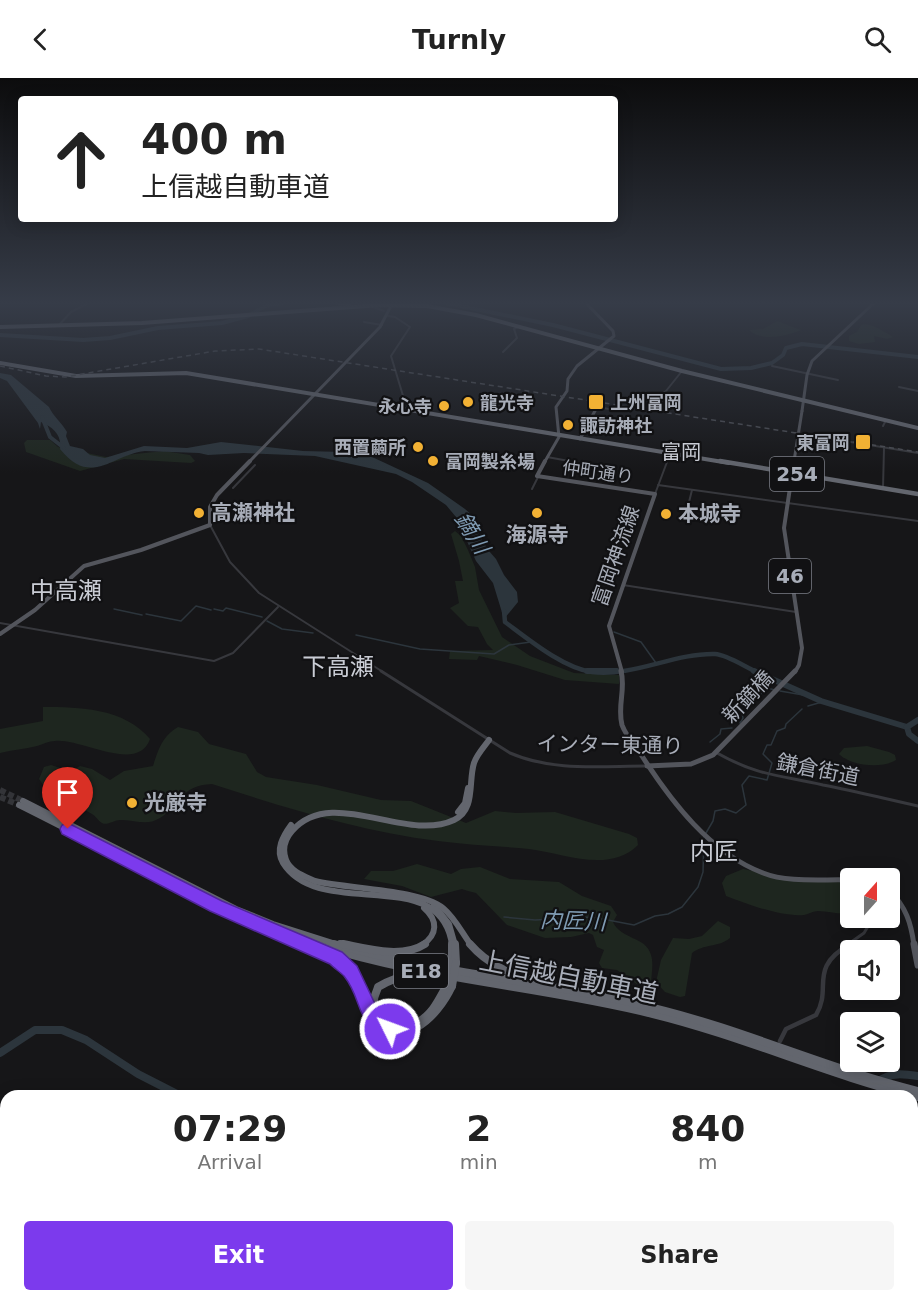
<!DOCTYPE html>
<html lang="en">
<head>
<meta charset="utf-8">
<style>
	:root { --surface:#fff; --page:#f6f6f6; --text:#222; --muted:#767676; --accent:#7c3aed }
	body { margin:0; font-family:"DejaVu Sans","Noto Sans JP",sans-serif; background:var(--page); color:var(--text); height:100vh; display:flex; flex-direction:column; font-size:22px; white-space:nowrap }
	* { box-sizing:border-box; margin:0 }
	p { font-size:20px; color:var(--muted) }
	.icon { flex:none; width:33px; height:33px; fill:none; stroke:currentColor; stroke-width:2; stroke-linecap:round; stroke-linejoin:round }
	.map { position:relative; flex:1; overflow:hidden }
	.sheet { position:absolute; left:0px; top:1012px; width:918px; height:212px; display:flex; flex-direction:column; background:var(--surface); border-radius:18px 18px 0 0; box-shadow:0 3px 15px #0003 }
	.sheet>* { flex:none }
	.banner { position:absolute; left:18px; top:18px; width:600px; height:126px; border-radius:6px; box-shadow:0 3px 15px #0003; background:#fff; color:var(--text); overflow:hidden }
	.needle { width:39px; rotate:21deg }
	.fabs { position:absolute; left:840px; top:790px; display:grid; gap:12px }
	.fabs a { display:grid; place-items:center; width:60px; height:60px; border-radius:6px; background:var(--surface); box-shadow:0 3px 15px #0003; font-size:30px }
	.pin { position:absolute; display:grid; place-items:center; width:51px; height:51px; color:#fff; margin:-62px -26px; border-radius:50% 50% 50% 0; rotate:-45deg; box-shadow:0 0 6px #0007 }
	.pin .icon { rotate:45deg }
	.me { position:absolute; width:66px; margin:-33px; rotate:312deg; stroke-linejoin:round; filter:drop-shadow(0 0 4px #0008) }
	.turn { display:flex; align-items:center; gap:21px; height:126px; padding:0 24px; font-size:27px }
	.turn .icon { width:78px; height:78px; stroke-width:2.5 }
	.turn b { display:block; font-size:42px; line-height:51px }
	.eta { display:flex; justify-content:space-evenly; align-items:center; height:102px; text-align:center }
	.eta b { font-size:36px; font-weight:800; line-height:42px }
	.primary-button { display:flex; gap:12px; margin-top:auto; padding:12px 24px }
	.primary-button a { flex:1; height:69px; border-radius:6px; background:var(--accent); color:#fff; font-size:24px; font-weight:800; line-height:69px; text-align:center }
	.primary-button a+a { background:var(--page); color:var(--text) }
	header { display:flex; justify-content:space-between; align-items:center; height:78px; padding:0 24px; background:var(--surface); font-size:27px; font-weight:800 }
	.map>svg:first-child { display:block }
</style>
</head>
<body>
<header><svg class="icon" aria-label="back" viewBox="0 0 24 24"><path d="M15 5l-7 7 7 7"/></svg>Turnly<svg class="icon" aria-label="search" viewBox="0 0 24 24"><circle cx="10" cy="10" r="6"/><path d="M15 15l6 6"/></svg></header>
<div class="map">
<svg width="918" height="1223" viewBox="0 0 918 1223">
	<rect width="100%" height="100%" fill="#161618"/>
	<g fill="#1e261f">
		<path d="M777 243 801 252C787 258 761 264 749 252L763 251Z"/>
		<path d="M865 246C874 247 885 254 893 259L887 261 874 258 875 264 859 266 849 263V258L857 254 861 247Z"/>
		<polygon points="27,362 50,362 58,369 106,379 164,373 190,377 195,383 191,385 124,381 80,393 26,374 24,365"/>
		<polygon points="455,453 461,458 468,472 475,489 479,512 502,559 530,578 574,595 619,597 619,606 565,602 517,587 479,578 477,582 449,581 450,573 493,572 487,566 478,549 468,548 450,530 459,525 455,503 463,503 459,483 451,456"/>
		<path d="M43 629C80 629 124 630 150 661 138 696 81 660 55 663 49 663 43 666 37 668 25 671 12 672 0 675V651L43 643Z"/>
		<path d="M178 649 198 654 209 666 246 676 257 694 266 699 317 707 381 722 411 723 466 745 495 733 516 735 555 734 629 756 637 760 638 767C609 796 563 775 529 771 498 768 468 767 438 763 360 753 286 730 212 706 180 707 181 727 160 740 145 749 135 741 120 742 114 742 107 748 102 745 98 743 96 738 92 736 71 723 54 724 39 701L44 689 51 687 66 692 72 693 80 688 92 691 110 702 124 693 153 688C158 673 162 658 178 649Z"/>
		<path d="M867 668 889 674 895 677 896 682C882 691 851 688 839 676L844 670Z"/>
		<path d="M417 786 451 796 461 791 480 789 510 801 559 804 582 818 611 828 617 837 613 844C621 862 646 858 651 877 654 886 651 898 651 907L649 911 641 909 617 892 602 890 599 885 604 872 597 869 593 857 589 855 571 859 545 860 507 847 476 815 468 813 462 811 431 819 402 808 364 801 371 793H393Z"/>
		<path d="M743 791 802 803 850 804V835C839 837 829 833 818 833 813 833 809 836 804 837 781 839 747 826 726 818L722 805 726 798Z"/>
		<path d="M718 843 730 849V860C720 869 703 866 692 875L685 918 680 919 665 914 656 904 661 882 673 860 689 861 702 858Z"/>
	</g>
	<path fill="#2c353c" d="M0 295 11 297 49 329C53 338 62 345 67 354L66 358 70 368 83 371 90 377 105 380 144 368 187 370 221 364 303 373 345 374 370 378 428 405 465 431 473 438 479 457 489 473 496 481 504 497 517 514 518 524 504 541 493 505 476 483 456 439 446 427 412 404 396 396 315 378 244 375 208 377 199 375 145 373C113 376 91 410 60 371 62 357 53 349 41 344L40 351 38 345 7 303 0 300Z"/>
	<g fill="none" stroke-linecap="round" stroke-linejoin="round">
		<g stroke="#2c353c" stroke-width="1.5">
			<polyline points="114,531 142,537"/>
			<polyline points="214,531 223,533 226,530 262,539"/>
			<polyline points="146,536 181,543 196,528 211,532"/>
			<polyline points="267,543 282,551 313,555"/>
			<polyline points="614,554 641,564 656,585"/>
			<polyline points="356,557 420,571 494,576 509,567 531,564"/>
			<polyline points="780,613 809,618"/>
			<polyline points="808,628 822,624"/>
			<polyline points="740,645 743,640 742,634 767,610 775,612"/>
			<polyline points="710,664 720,656 721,651 732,650"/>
			<polyline points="706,755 713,743 715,733 725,731 736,735 746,727 742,707 749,698 767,702 772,685 763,676 767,667 771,667 777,653 785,650 786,646 802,631"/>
			<polyline points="504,839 535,842 592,839 634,847 655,838 668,836 682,829 698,809 703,794 704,759"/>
		</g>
		<polyline stroke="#2c353c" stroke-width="2" points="663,1218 664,1223"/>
		<g stroke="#2c353c" stroke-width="4">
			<polyline points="441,224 553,247 721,291 751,290 772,285 783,277 786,270 802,266 918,279"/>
			<polyline points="0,257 83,262 110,260 158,250 222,245 248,238 265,228 288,224"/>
			<polyline points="42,339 50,359 64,370"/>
		</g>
		<path stroke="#2c353c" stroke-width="4.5" d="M504 533 505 544C528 561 563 590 592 594 633 599 674 575 715 576 728 577 745 589 757 594"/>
		<g stroke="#2c353c" stroke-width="6">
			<polyline points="587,593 617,593"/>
			<polyline points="754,593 821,623 907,649"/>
			<polyline points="907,649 909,656 918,663"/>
			<polyline points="907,649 918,642"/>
		</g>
		<g stroke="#2c353c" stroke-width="8">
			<polyline points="0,975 35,952 62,952 86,962 138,996 181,1018"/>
			<path d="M880 1018 879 1003C891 994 904 996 918 998"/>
			<polyline points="912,1042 918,1045"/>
			<polyline points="0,1117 6,1120"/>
			<polyline points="733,1218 739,1220 751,1218"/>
			<polyline points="852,1218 852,1223"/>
			<polyline points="869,1218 891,1223"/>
		</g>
		<g stroke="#333438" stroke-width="6" stroke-dasharray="6 3" stroke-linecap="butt">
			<polyline points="0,712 23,723"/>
			<polyline points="0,719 19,727"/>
		</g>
		<g stroke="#37383d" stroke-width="2">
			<polyline points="452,224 458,225"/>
			<polyline points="373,229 384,233"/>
			<polyline points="388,238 395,239 410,249 391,278 404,321 396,330"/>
			<polyline points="364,244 382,247"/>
			<polyline points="60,246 71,234 90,224"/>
			<polyline points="503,274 517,260 514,251 518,249"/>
			<polyline points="772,288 838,302"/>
			<polyline points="899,309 918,313"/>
			<polyline points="656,320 666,313 682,293"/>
			<polyline points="597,329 609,331"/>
			<polyline points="883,348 886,342"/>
			<polyline points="796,355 918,375"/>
			<polyline points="547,379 569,383"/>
			<polyline points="658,407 918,443"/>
			<polyline points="233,410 255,387"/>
			<polyline points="883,410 884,370"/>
			<polyline points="532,411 538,399"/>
			<polyline points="655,416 670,376"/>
			<polyline points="689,424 692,412"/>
			<polyline points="210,447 230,484 259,515 383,594"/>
			<polyline points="623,507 796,534"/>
			<polyline points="0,545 214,583 233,575 278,529"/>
		</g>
		<g stroke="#37383d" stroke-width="3">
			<path d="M381 593 510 675C554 694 600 688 647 688"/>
			<path d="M717 675C758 698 779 697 823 707 855 713 886 721 918 728"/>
			<polyline points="847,867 864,855 873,840"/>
		</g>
		<path stroke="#37383d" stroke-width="4.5" d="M780 963 786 951 816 937C833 909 807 891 850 866"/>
		<g stroke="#53555c" stroke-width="3">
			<polyline points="331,224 357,229"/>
			<polyline points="802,333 807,297 812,283 875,224"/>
			<polyline points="580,361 597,329"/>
			<polyline points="248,385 380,249 392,226"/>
			<polyline points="544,385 559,359 556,329 567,313 568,301 577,288 614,258 613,253 585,224"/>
		</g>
		<g stroke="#53555c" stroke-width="4">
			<polyline points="545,383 537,398 655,416 609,548 622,594"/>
			<polyline points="794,383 784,450 802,570 799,587 795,594"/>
			<polyline points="0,556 35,532 84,488 141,472 210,447 210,429 217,417 250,383"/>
		</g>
		<g stroke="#53555c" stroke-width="5">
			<path d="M621 593C626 611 617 628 622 647 626 658 635 668 642 678 671 723 710 775 763 795 788 805 823 801 850 802"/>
			<polyline points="647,688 691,686 713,677 795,593"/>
			<path d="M890 813C906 829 911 845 914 867"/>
		</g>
		<g stroke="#53555c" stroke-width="7">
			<polyline points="914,866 918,887"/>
			<polyline points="0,1104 6,1107"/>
			<polyline points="367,1218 375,1223"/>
		</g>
		<g stroke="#63666e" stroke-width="4">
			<polyline points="0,249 142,245 379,227 427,228 476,237 682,293 918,350"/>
			<polyline points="0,285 76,298 186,295 729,385"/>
		</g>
		<polyline stroke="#63666e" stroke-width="4.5" points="720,383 918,416"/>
		<g stroke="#63666e" stroke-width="6">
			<polyline points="23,723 236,831 273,846 339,867"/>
			<path d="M19 727C118 776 214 832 319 867"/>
			<polyline points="458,734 465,725 468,710"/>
			<path d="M291 747C283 758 275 772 283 785 311 830 388 806 429 829 443 838 450 851 452 867"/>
			<polyline points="434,827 449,846 455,867"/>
			<polyline points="340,865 350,867"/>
			<path d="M422 867C438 857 438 842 424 830"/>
			<path d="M471 867C462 855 455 840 443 830 419 811 348 811 315 803 304 798 291 794 286 782 282 771 285 761 292 753 332 707 405 765 454 742 476 732 468 704 474 685 477 676 484 669 489 662"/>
		</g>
		<g stroke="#63666e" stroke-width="8">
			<path d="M315 866C425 902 542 908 653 936 743 958 828 997 918 1019"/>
			<path d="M334 866C439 896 549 903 654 930 744 952 828 991 918 1013"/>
			<path d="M343 866C368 871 402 881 425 866"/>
			<polyline points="452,866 452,884"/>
			<polyline points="455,866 456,885"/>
			<path d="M470 866C488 887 512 897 539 904"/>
			<path d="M312 869C325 874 339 879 348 890 360 903 361 922 371 936 401 976 437 940 452 908"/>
			<path d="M447 907C439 921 433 936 418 944 402 953 375 942 374 922 374 918 377 913 378 909 404 893 419 897 448 901"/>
		</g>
		<polyline stroke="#4a4c52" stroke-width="1.5" stroke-dasharray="5 4" stroke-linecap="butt" points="0,288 46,298 65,299 215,273 259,271 918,374"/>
		<polyline stroke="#53555c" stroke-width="3" points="794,383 802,333"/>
		<g stroke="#63666e" stroke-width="8">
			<polyline points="447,907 452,884"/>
			<polyline points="452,908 456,885"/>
		</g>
	</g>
	<linearGradient id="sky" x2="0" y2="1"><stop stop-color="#0c0c0d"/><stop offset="0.57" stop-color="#363c48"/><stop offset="1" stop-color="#363c48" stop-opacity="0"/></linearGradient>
	<rect width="918" height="395" fill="url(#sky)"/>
	<path fill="#7c3aed" stroke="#51269a" stroke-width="1.5" d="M68 745 222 823 342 874 357 888 377 930 386 939 397 945 400 951 397 957 390 960C353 945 364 923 344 898 340 894 334 890 330 886L210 833 62 756 60 751 62 747Z"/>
	<g fill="#f2b134" stroke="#111113" stroke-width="2">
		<circle cx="468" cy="324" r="6"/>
		<rect x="588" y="316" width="16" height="16" rx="3"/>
		<circle cx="444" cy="328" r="6"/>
		<circle cx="568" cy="347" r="6"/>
		<rect x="855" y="356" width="16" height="16" rx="3"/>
		<circle cx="418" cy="369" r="6"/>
		<circle cx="433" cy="383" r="6"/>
		<circle cx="199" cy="435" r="6"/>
		<circle cx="537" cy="435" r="6"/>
		<circle cx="666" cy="436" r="6"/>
		<circle cx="132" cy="725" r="6"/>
	</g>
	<g text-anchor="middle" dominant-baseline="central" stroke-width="4.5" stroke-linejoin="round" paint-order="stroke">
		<g font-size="18" font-weight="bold" fill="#a8adb8" stroke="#111113" text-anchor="start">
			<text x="480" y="324">龍光寺</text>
			<text x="610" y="324">上州富岡</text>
			<text x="432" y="328" text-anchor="end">永心寺</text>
			<text x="580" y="347">諏訪神社</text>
			<text x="850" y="364" text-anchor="end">東富岡</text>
			<text x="406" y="369" text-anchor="end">西置繭所</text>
			<text x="445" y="383">富岡製糸場</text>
		</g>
		<g font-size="18" fill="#a8adb8" stroke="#111113">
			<text transform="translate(598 394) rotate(8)">仲町通り</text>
		</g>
		<g font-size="20" fill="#c9ccd4" stroke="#111113">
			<text x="681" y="374">富岡</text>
		</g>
		<g fill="#111113" stroke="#7b7e86" stroke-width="1.5">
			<rect x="770" y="379" width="54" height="34" rx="4.5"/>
			<rect x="769" y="481" width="42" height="34" rx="4.5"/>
			<rect x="394" y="876" width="54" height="34" rx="4.5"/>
		</g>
		<g font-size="20" font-weight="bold" fill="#a8adb8">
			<text x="797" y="396">254</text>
			<text x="790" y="498">46</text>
			<text x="421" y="893">E18</text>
		</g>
		<g font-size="21" font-weight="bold" fill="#a8adb8" stroke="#111113" text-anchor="start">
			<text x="211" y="435">高瀬神社</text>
			<text x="678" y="436">本城寺</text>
			<text x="537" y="457" text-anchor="middle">海源寺</text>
			<text x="144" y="725">光厳寺</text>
		</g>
		<g font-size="21" fill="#a8adb8" stroke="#111113">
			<text transform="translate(616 478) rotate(-71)">富岡神流線</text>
			<text transform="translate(748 619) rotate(-46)">新鏑橋</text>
			<text transform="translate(610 667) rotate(1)">インター東通り</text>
			<text transform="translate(818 692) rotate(11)">鎌倉街道</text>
		</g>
		<g font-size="22" font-style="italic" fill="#7f9bb3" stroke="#111113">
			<text transform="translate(472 455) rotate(58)">鏑川</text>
			<text transform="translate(573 843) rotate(2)">内匠川</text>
		</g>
		<g font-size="24" fill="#c9ccd4" stroke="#111113">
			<text x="66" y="513">中高瀬</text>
			<text x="338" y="589">下高瀬</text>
			<text x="714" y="774">内匠</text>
		</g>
		<g font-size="26" fill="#a8adb8" stroke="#111113">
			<text transform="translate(569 899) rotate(11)">上信越自動車道</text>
		</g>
	</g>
</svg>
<div class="fabs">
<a><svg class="needle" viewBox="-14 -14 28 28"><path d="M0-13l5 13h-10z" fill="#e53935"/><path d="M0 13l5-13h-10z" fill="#767676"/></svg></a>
<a><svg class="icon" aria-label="sound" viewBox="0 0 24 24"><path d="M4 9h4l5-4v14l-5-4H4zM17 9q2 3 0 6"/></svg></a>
<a><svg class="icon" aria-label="layers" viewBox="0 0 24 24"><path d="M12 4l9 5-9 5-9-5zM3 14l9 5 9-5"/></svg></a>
</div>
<div class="pin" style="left:68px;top:751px;background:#d93025"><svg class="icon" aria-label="arrive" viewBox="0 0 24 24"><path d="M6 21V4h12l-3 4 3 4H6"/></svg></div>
<svg class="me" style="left:390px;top:951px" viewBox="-20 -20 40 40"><circle r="17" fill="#7c3aed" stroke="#fff" stroke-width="3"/><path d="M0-11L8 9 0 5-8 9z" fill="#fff"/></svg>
<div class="banner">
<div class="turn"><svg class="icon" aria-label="ahead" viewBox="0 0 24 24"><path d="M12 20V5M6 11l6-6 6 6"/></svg><div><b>400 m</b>上信越自動車道</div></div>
</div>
<section class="sheet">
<div class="eta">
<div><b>07:29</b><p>Arrival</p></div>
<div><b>2</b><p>min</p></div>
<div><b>840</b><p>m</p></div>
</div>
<div class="primary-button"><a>Exit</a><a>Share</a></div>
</section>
</div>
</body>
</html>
